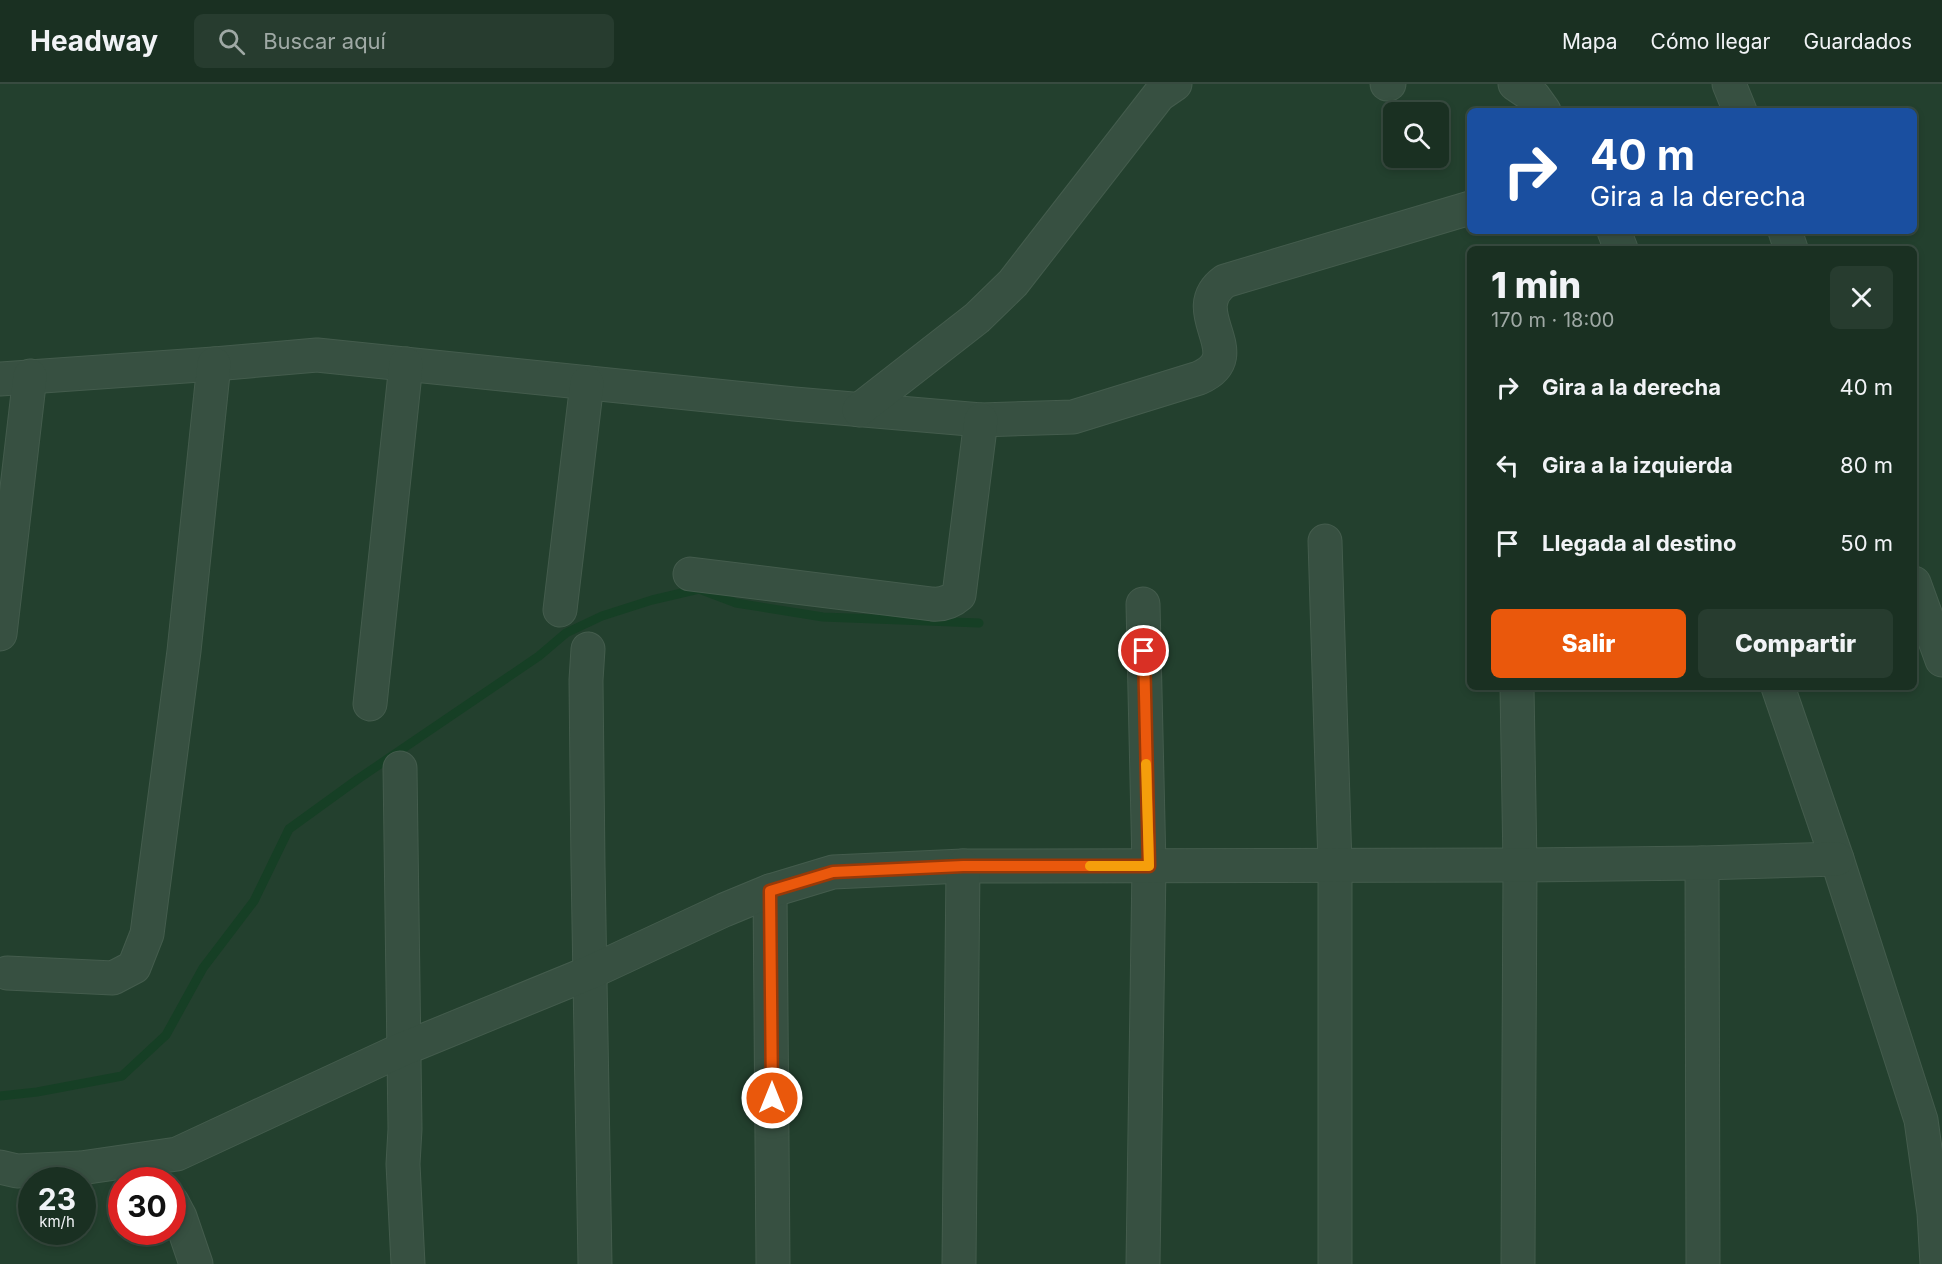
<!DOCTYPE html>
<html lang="es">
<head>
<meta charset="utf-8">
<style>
	:root { --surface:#1a3022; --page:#273c2f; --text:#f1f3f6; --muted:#9fa9a5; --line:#384b40; --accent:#ea580c }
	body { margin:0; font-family:Inter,sans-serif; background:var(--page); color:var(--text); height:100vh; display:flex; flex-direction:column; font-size:22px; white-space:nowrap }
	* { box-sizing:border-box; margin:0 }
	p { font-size:20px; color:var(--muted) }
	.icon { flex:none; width:33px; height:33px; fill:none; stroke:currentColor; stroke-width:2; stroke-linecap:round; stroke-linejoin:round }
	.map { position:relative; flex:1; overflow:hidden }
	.details { position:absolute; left:1467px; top:162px; width:450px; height:444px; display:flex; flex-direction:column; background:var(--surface); border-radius:9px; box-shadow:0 3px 9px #0003,0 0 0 2px var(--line) }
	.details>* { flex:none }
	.top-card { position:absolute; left:1467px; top:24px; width:450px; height:126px; border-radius:9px; box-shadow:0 3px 9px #0003,0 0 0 2px var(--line); background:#1a4fa0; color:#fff; overflow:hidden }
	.fabs { position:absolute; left:1383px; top:18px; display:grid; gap:12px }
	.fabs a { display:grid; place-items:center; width:66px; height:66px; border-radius:9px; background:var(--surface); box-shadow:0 3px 9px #0003,0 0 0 2px var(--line); font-size:30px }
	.speed { position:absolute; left:18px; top:1083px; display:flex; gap:12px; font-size:30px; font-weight:700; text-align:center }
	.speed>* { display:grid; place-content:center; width:78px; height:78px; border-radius:50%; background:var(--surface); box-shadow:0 3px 9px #0003,0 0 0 2px var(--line); line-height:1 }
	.speed small { font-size:15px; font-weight:400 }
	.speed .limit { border:9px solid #d22; background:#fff; color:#111 }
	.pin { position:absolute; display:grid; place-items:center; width:51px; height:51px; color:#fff; margin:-26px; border:3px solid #fff; border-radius:50%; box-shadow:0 2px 6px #0007 }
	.me { position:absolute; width:66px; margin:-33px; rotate:0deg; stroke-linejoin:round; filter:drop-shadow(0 0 4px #0008) }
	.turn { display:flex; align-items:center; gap:21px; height:126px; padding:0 24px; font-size:27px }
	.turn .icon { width:78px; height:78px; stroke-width:2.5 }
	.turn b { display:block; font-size:42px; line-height:51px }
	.round { display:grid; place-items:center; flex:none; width:63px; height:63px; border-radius:9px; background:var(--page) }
	.headline { display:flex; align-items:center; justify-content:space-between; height:102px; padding:0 24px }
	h1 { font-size:36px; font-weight:800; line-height:45px }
	.primary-button { display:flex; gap:12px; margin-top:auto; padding:12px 24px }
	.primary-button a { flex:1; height:69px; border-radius:9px; background:var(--accent); color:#fff; font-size:24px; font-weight:800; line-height:69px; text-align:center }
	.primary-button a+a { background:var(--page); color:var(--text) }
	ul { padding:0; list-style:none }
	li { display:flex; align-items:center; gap:18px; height:78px; padding:0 24px }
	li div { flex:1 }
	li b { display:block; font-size:22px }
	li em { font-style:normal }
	header { display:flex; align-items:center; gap:36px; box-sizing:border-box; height:84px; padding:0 30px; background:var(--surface); border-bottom:2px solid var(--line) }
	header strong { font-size:28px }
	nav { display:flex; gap:33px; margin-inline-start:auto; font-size:21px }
	.search { width:420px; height:54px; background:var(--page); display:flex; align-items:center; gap:15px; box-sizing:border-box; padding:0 21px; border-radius:9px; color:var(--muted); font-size:22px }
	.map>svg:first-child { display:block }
</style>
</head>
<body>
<header>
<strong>Headway</strong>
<div class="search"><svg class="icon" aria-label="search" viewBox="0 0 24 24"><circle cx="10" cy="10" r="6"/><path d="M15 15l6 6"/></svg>Buscar aquí</div>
<nav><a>Mapa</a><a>Cómo llegar</a><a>Guardados</a></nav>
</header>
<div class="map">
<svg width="1942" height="1180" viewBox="0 0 1942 1180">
	<rect width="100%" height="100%" fill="#23402e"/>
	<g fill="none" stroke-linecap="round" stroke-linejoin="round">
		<polyline stroke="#163f25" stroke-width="9" points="0,1012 37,1008 122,992 166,951 203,884 254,817 289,745 358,695 539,572 566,549 602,532 652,516 699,505 736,519 823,533 979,539"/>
		<g stroke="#445c4d" stroke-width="35">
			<g id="minor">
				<polyline points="1387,0 1389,0"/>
				<polyline points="1515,0 1534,13 1544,27"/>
				<polyline points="1729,0 1740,27"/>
				<polyline points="1614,147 1621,165"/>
				<polyline points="1785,147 1791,165"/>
				<path d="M0 295 214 280 317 271 794 320 981 336 1073 333 1199 294C1252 271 1182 228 1225 197L1470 124"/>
				<polyline points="859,326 977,234 1013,199 1159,11 1175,0"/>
				<polyline points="1325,457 1335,781 1335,1180"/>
				<path d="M690 490 932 520C943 521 951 518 959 511L981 336"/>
				<polyline points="1914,499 1942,576"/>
				<polyline points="1143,520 1149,782 1143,1180"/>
				<polyline points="560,526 587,299"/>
				<polyline points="0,550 30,292"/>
				<polyline points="588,565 586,596 588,782 595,1180"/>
				<polyline points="1517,603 1520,781 1518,1180"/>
				<polyline points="1778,603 1837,775 1921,1036 1934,1129 1937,1180"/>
				<polyline points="370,620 406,280"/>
				<polyline points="400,684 405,1045 403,1080 408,1180"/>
				<polyline points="1702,779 1703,1180"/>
				<polyline points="770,807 773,1180"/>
				<polyline points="7,889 113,894 134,883 147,850 184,567 214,280"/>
				<polyline points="0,1083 17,1087 81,1084 177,1070 403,965 591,888 724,826 770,807 833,788 963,782 1520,781 1702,779 1837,775"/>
				<polyline points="172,1118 180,1133 196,1180"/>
				<polyline points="959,1180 963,782"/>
			</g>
		</g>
		<use href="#minor" stroke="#375041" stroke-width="33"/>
	</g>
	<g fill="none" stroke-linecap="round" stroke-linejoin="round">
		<g stroke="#983908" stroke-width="15">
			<polyline id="route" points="772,1014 770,807 833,788 963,782 1149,782 1144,567"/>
		</g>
		<use href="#route" stroke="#ea580c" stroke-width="10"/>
		<polyline stroke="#f59e0b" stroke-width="10" points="1090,782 1149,782 1146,680"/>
	</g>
</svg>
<div class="fabs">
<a><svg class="icon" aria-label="search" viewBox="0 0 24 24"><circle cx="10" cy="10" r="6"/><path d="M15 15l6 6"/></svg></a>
</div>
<div class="speed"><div>23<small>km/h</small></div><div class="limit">30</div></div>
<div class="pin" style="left:1144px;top:567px;background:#d93025"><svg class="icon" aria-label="arrive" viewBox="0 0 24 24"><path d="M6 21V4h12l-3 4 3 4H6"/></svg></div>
<svg class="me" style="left:772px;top:1014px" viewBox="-20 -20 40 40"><circle r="17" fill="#ea580c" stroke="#fff" stroke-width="3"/><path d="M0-11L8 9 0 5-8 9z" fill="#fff"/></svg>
<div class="top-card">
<div class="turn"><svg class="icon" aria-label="right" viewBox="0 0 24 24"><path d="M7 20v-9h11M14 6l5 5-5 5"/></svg><div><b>40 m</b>Gira a la derecha</div></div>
</div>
<section class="details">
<div class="headline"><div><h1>1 min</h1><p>170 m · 18:00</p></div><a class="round"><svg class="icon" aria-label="close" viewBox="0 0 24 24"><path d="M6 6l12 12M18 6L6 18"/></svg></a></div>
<ul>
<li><svg class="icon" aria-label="right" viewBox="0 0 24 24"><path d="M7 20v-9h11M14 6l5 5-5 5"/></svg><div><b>Gira a la derecha</b></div><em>40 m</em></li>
<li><svg class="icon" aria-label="left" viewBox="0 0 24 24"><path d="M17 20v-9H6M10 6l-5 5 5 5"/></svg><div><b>Gira a la izquierda</b></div><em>80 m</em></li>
<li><svg class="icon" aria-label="arrive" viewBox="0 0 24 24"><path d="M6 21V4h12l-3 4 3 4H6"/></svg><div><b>Llegada al destino</b></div><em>50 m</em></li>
</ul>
<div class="primary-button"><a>Salir</a><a>Compartir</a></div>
</section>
</div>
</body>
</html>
